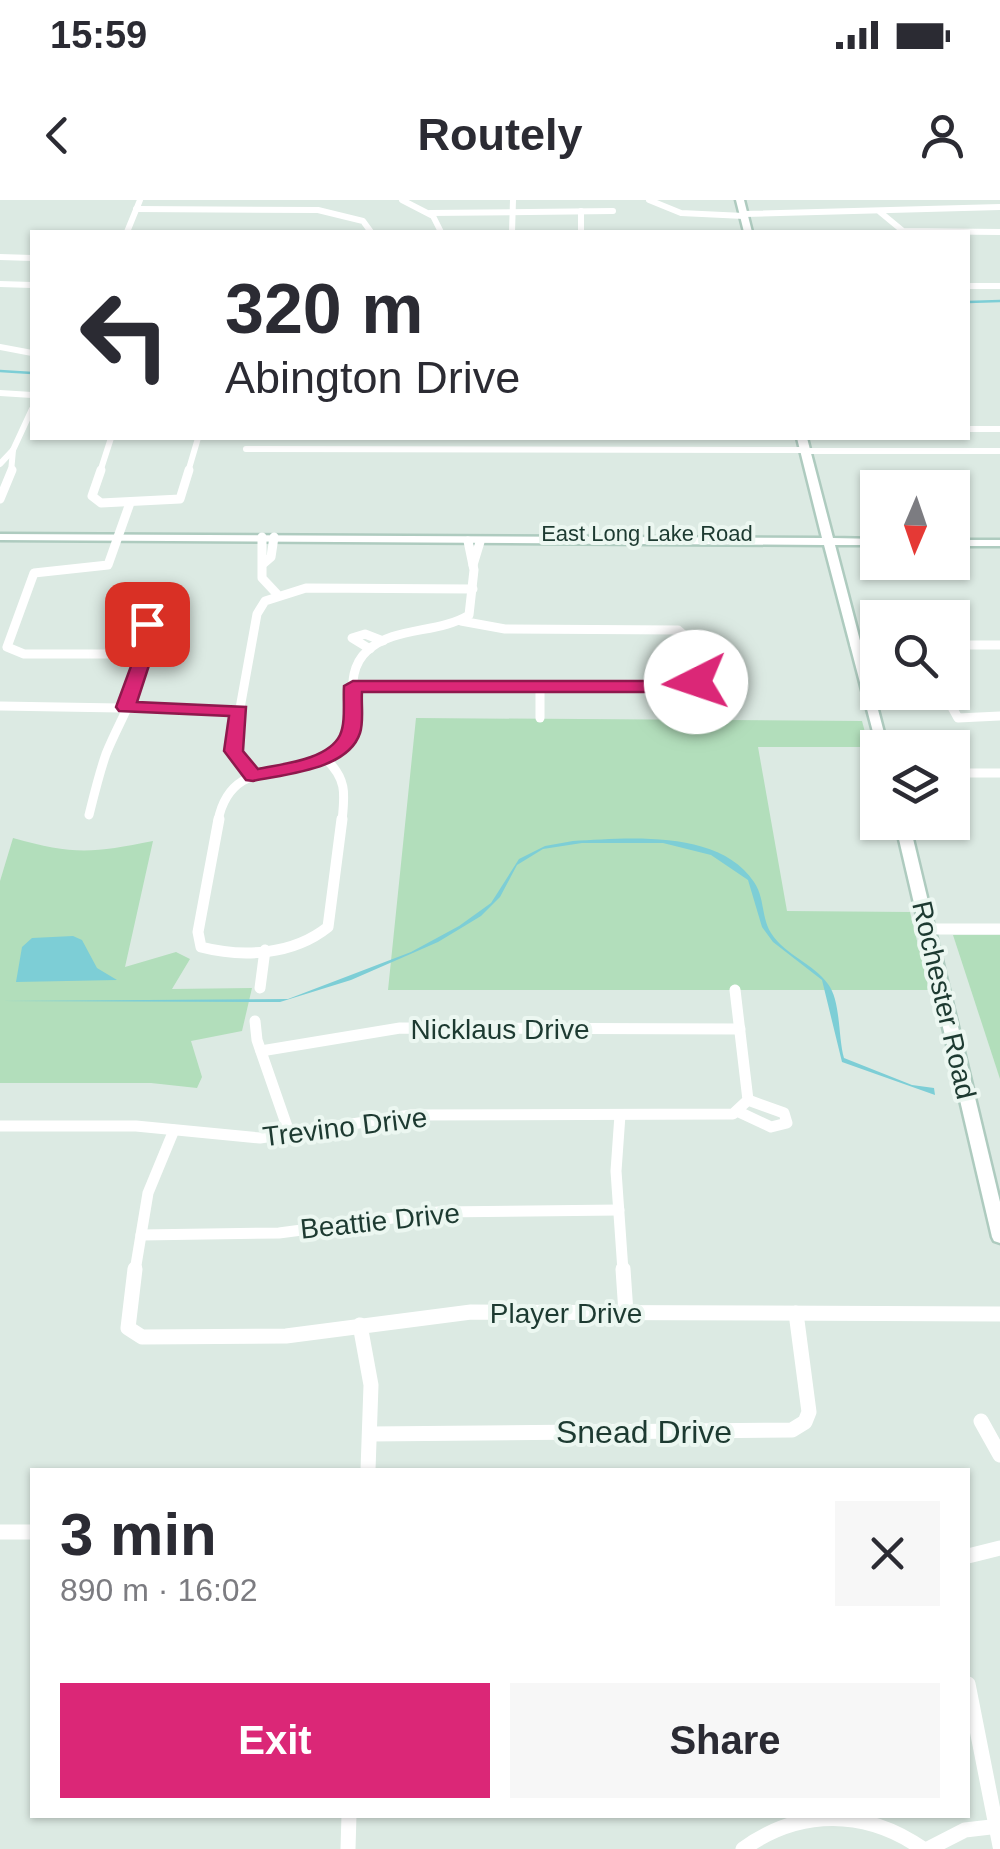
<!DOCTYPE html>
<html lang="en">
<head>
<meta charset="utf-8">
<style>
	:root { --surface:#fff; --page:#f7f7f7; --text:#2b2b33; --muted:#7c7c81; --accent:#db2777 }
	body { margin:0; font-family:Arial,sans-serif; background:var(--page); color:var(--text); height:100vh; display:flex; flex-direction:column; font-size:38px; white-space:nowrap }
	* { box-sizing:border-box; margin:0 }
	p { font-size:32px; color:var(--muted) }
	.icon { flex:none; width:55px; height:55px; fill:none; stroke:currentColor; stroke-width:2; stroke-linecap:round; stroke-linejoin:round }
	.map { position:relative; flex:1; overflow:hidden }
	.sheet { position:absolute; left:30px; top:1268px; width:940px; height:350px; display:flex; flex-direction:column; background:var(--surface); border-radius:0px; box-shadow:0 2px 8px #0004 }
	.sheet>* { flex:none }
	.hud { position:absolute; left:30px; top:30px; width:940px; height:210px; border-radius:0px; box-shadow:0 2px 8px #0004; background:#fff; color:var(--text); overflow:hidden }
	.needle { width:65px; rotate:182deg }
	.tools { position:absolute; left:860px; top:270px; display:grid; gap:20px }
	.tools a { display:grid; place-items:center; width:110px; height:110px; border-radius:0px; background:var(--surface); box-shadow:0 2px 8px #0004; font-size:50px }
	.pin { position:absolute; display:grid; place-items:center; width:85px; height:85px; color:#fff; margin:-42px; border-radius:20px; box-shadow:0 5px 15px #0006 }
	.me { position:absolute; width:110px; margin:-55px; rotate:266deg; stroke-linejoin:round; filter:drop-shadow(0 0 8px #0008) }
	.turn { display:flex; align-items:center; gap:35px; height:210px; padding:0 30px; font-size:45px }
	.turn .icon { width:130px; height:130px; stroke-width:2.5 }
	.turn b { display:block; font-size:70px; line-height:85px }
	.round { display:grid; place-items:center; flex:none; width:105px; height:105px; border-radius:0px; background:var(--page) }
	.headline { display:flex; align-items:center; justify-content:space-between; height:170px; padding:0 30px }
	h1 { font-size:60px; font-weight:600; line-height:75px }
	.action { display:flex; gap:20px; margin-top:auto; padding:20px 30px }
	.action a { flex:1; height:115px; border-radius:0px; background:var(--accent); color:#fff; font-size:40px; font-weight:600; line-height:115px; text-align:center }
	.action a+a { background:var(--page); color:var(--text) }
	.status { display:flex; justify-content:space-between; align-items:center; height:70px; padding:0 50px; background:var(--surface); direction:ltr }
	.status svg { height:28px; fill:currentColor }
	header { display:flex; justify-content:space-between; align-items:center; height:130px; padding:0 30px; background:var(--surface); font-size:45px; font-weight:600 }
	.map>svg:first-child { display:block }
</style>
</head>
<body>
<div class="status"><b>15:59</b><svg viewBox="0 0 49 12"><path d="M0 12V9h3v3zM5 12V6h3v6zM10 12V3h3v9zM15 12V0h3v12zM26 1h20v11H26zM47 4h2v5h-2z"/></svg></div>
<header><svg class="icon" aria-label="back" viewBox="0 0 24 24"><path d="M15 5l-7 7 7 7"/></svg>Routely<svg class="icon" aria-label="person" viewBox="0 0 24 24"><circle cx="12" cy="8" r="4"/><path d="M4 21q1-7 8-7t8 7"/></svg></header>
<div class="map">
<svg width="1000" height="1649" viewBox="0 0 1000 1649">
	<rect width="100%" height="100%" fill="#dceae3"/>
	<g fill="#b2debb">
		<polygon points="416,518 862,521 869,547 758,547 787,711 910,712 929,790 388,790"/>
		<path d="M13 638C73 655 93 653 153 641L125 767 176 752 190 759 172 789 252 788 242 831 191 841 202 877 197 888 151 883H0V681Z"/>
		<polygon points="953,735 1000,735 1000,879"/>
	</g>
	<g fill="#7dced6">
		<path d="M573 641C628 638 719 629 754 682 765 698 761 717 771 733 786 756 813 763 828 784 841 801 838 838 844 858L912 885 934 888 935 895 842 862 822 780 773 742 762 727 748 680 711 655 663 643H582L543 649 517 665 500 697 481 716 438 742 351 780 280 802 0 801 288 799 411 752 459 726 491 703 519 659 545 646Z"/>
		<polygon points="73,736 82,740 97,768 117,780 16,782 22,747 32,738"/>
	</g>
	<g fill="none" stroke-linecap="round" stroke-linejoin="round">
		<g stroke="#7dced6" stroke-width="2.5">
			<polyline points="968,102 1000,101"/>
			<polyline points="0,171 32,173"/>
		</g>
		<g stroke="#aecbbf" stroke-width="5">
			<g id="secondary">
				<polygon points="736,0 744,0 752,32 744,32"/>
				<polygon points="797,238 807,238 833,338 878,339 878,345 835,345 888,548 878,548 878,551 824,345 0,340 0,334 822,338"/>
				<rect x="952" y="340" width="48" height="6"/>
				<polygon points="895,622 909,622 1000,1002 1000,1043 994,1041 992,1037"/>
			</g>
		</g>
		<g stroke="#fff" stroke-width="6">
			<polyline points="402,0 433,16 441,32"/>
			<polyline points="649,0 681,13 744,16"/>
			<polyline points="136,9 318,10 363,21 371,32"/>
			<polyline points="581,11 581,32"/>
			<polyline points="880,12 903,31 1000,32"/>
			<polyline points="430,13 613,11"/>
			<polyline points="744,14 1000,7"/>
			<polyline points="127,32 140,0"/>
			<polyline points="512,32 513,0"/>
			<polyline points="0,57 32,58"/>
			<polyline points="0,84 32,85"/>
			<polyline points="968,86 1000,86"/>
			<polyline points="0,147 32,153"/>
			<polyline points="0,193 32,195"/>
			<polyline points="968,229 1000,229"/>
			<polyline points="246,249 805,250"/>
			<polyline points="805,251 1000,251"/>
			<polyline points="0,264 13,250 32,209"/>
			<polyline points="11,272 13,250"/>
			<polyline points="100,272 111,238"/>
			<polyline points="188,272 198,238"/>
		</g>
		<g stroke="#fff" stroke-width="9">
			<polyline points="101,270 92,296 101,303 180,299 189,270"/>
			<polyline points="0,299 12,270"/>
			<polyline points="130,303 108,365 34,373 7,447 24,454 144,454"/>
			<polyline points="262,337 262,378 277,394"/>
			<polyline points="264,363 271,357 274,337"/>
			<polyline points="473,365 480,342"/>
			<polyline points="855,445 878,445"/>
			<polyline points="952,445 1000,445"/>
			<polyline points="370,449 352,438 365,434 383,441"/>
			<polyline points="666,482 685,491 699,487 681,475"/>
			<polyline points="353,487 646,486 675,479 689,463 686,437 678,430 505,429 461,421"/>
			<polyline points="540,487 540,518"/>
			<polyline points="869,496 948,500 958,518 1000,516"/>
			<polyline points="0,506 239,510"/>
			<path d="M325 558C347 579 345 593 342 621"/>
			<polyline points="952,573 1000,573"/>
			<polyline points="253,575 239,563 233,547 257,414 265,401 306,388 473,389"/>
			<path d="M89 615C94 595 99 574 106 554 122 513 157 465 144 419"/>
			<path d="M218 621C231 553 295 582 336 550 368 526 337 478 367 451 394 426 438 434 469 415L474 370 468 341"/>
		</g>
		<g stroke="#fff" stroke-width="11">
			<path d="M219 619 198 732 201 747C243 758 293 755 328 727L342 619"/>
			<polyline points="928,729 1000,729"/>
			<polyline points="260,788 265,750"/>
			<polyline points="255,821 257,840 290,935"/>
			<polyline points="261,851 400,828 740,829"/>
			<polyline points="739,912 771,927 787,923 784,913 748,900"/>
			<polyline points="620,915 616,971 623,1071"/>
			<polyline points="0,926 136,926 260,938 411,915 733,914 748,900 735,790"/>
			<polyline points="141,1035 279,1033 438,1012 619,1010"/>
			<polyline points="135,1071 148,993 174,930"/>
		</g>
		<g stroke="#fff" stroke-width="15">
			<polyline points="135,1069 128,1128 142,1137 286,1136 471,1112 1000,1114"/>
			<polyline points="623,1069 626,1113"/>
			<polyline points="360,1125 371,1185 368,1270"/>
			<polyline points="981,1221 1000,1255"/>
			<polyline points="370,1234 792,1230 805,1222 809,1212 796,1113"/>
			<polyline points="0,1332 32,1332"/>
			<polyline points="968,1356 1000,1348"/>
			<polyline points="968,1484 1000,1646"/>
			<polyline points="348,1649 349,1615"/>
			<path d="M743 1649C800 1608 866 1609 923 1649"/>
			<polyline points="928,1649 965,1630 1000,1626"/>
		</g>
		<use href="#secondary" fill="#fff" fill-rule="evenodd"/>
	</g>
	<path fill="#db2777" stroke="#8e194d" stroke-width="2.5" d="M141 420 156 424 154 450 137 502 246 507 243 551 258 569C281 564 328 560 340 535 346 522 343 501 344 486L353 481H644L681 470 706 482 696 488 680 482 646 492H362C361 504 364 521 360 533 348 570 285 574 253 581L246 580 224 551 229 516 119 511 116 507 137 450Z"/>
	<g text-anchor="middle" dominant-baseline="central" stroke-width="8" stroke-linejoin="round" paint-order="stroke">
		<g font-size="22" fill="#1d3a31" stroke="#ecf7f1">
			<text x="647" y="333">East Long Lake Road</text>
		</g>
		<g font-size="28" fill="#1d3a31" stroke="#ecf7f1">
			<text transform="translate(944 800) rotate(77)">Rochester Road</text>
			<text x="500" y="829">Nicklaus Drive</text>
			<text transform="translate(345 927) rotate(-7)">Trevino Drive</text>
			<text transform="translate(380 1021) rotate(-6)">Beattie Drive</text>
			<text x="566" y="1113">Player Drive</text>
		</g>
		<g font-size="32" fill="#1d3a31" stroke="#ecf7f1">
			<text x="644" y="1232">Snead Drive</text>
		</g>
	</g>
</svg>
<div class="tools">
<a><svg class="needle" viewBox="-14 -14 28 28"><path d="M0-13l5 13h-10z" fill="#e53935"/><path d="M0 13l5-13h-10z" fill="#7c7c81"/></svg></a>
<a><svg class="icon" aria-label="search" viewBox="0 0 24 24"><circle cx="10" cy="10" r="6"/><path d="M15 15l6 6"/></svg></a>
<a><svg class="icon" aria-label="layers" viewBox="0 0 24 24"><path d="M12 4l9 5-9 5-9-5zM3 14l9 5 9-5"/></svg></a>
</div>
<div class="pin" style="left:147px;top:424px;background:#d93025"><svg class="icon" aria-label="arrive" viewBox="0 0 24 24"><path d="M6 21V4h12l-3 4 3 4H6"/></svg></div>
<svg class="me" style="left:696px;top:482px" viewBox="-20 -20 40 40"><circle r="19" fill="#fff"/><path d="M0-13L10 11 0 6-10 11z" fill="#db2777"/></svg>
<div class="hud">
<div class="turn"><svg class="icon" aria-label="left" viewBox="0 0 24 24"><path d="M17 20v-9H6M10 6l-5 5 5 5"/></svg><div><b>320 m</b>Abington Drive</div></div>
</div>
<section class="sheet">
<div class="headline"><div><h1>3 min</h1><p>890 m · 16:02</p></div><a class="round"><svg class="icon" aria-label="close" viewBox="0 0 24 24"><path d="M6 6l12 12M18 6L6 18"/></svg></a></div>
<div class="action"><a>Exit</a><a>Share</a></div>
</section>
</div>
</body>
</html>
